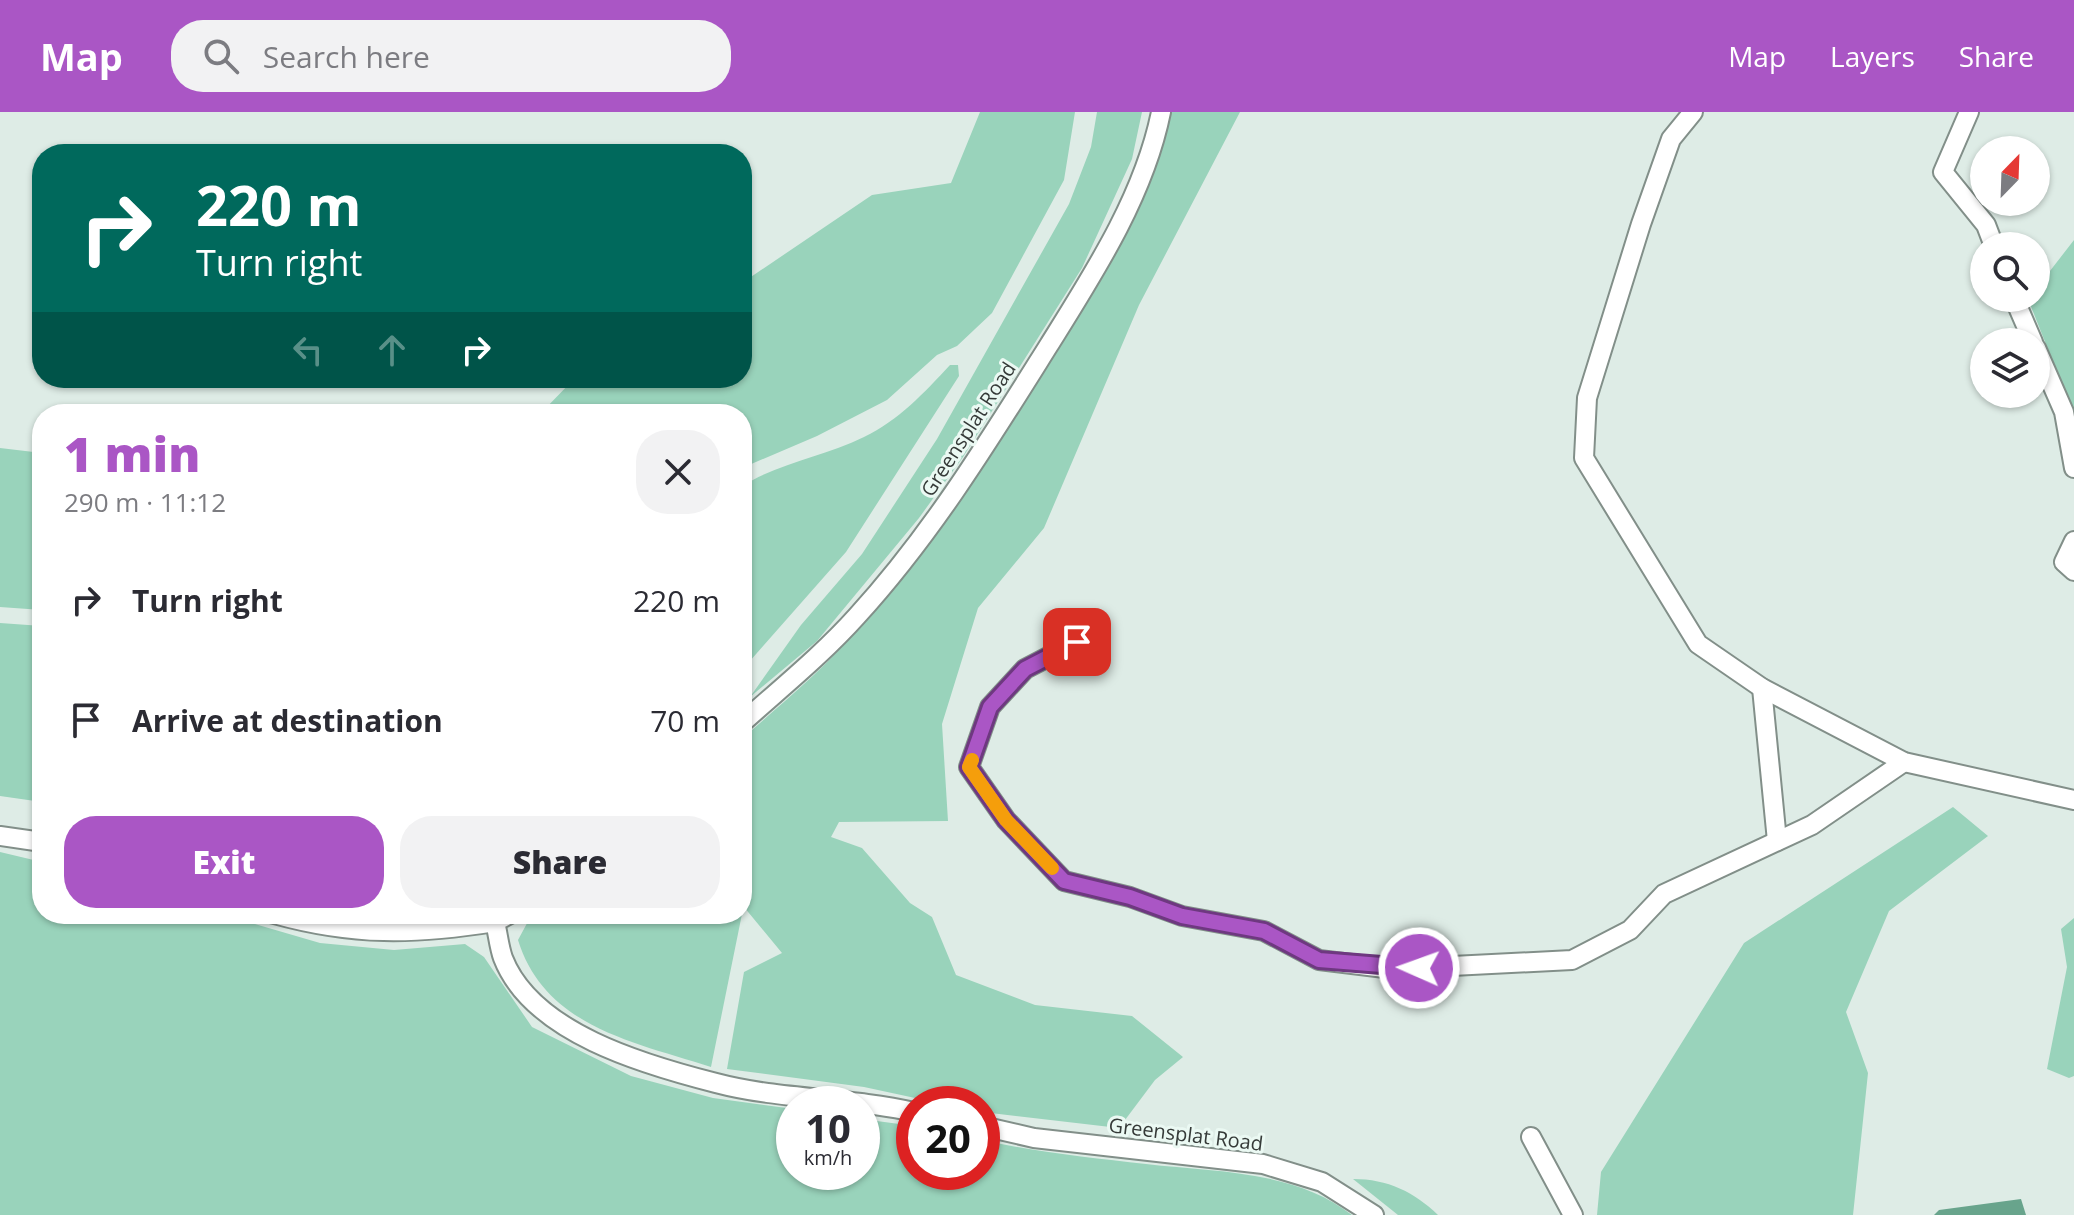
<!DOCTYPE html>
<html lang="en">
<head>
<meta charset="utf-8">
<style>
	:root { --surface:#fff; --page:#f2f2f3; --text:#2b2b33; --muted:#7c7c81; --accent:#aa56c5 }
	body { margin:0; font-family:"Open Sans",sans-serif; background:var(--page); color:var(--text); height:100vh; display:flex; flex-direction:column; font-size:30px; white-space:nowrap }
	* { box-sizing:border-box; margin:0 }
	p { font-size:26px; color:var(--muted) }
	.icon { flex:none; width:44px; height:44px; fill:none; stroke:currentColor; stroke-width:2; stroke-linecap:round; stroke-linejoin:round }
	.map { position:relative; flex:1; overflow:hidden }
	.drawer { position:absolute; left:32px; top:292px; width:720px; height:520px; display:flex; flex-direction:column; background:var(--surface); border-radius:32px; box-shadow:0 2px 6px #0004 }
	.drawer>* { flex:none }
	.hud { position:absolute; left:32px; top:32px; width:720px; height:244px; border-radius:32px; box-shadow:0 2px 6px #0004; background:#00695c; color:#fff; overflow:hidden }
	.needle { width:52px; rotate:23deg }
	.fabs { position:absolute; left:1970px; top:24px; display:grid; gap:16px }
	.fabs a { display:grid; place-items:center; width:80px; height:80px; border-radius:50%; background:var(--surface); box-shadow:0 2px 6px #0004; font-size:40px }
	.speed { position:absolute; left:776px; top:974px; display:flex; gap:16px; font-size:40px; font-weight:700; text-align:center }
	.speed>* { display:grid; place-content:center; width:104px; height:104px; border-radius:50%; background:var(--surface); box-shadow:0 2px 6px #0004; line-height:1 }
	.speed small { font-size:20px; font-weight:400 }
	.speed .limit { border:12px solid #d22; background:#fff; color:#111 }
	.pin { position:absolute; display:grid; place-items:center; width:68px; height:68px; color:#fff; margin:-34px; border-radius:16px; box-shadow:0 4px 12px #0006 }
	.me { position:absolute; width:88px; margin:-44px; rotate:272deg; stroke-linejoin:round; filter:drop-shadow(0 0 6px #0008) }
	.turn { display:flex; align-items:center; gap:28px; height:168px; padding:0 32px; font-size:36px }
	.turn .icon { width:104px; height:104px; stroke-width:2.5 }
	.turn b { display:block; font-size:56px; line-height:68px }
	.lanes { display:flex; align-items:center; height:76px; padding:0 32px; background:#0003; justify-content:center; gap:40px; direction:ltr }
	.lanes .off { opacity:.35 }
	.round { display:grid; place-items:center; flex:none; width:84px; height:84px; border-radius:32px; background:var(--page) }
	.head { display:flex; align-items:center; justify-content:space-between; height:136px; padding:0 32px }
	h1 { font-size:48px; font-weight:800; line-height:60px; color:var(--accent) }
	.action { display:flex; gap:16px; margin-top:auto; padding:16px 32px }
	.action a { flex:1; height:92px; border-radius:32px; background:var(--accent); color:#fff; font-size:32px; font-weight:800; line-height:92px; text-align:center }
	.action a+a { background:var(--page); color:var(--text) }
	ul { padding:0; list-style:none }
	li { display:flex; align-items:center; gap:24px; height:120px; padding:0 32px }
	li div { flex:1 }
	li b { display:block; font-size:30px }
	li em { font-style:normal }
	header { display:flex; align-items:center; gap:48px; box-sizing:border-box; height:112px; padding:0 40px; background:var(--accent); color:#fff }
	header strong { font-size:38px }
	nav { display:flex; gap:44px; margin-inline-start:auto; font-size:28px }
	.search { width:560px; height:72px; background:var(--page); display:flex; align-items:center; gap:20px; box-sizing:border-box; padding:0 28px; border-radius:32px; color:var(--muted); font-size:30px }
	.map>svg:first-child { display:block }
</style>
</head>
<body>
<header>
<strong>Map</strong>
<div class="search"><svg class="icon" aria-label="search" viewBox="0 0 24 24"><circle cx="10" cy="10" r="6"/><path d="M15 15l6 6"/></svg>Search here</div>
<nav><a>Map</a><a>Layers</a><a>Share</a></nav>
</header>
<div class="map">
<svg width="2074" height="1103" viewBox="0 0 2074 1103">
	<rect width="100%" height="100%" fill="#deece6"/>
	<g fill="#99d3bb">
		<polygon points="980,0 1075,0 1064,68 992,201 957,234 937,243 887,288 817,324 742,356 742,302 540,302 575,266 742,266 742,171 872,83 951,71"/>
		<polygon points="1097,0 1142,0 1132,47 1082,156 963,345 919,406 817,529 750,585 801,513 862,442 937,327 1069,92 1091,35"/>
		<path d="M1170 0H1240L1139 193 1044 416 978 496 942 612 948 709 839 710 831 725 862 736 910 791 932 805 956 863 1035 893 1132 904 1183 945 1155 968 1119 1016 982 1000V992H943L864 975 727 957 744 860 782 841 744 795 742 801V627C776 596 814 566 844 532 922 444 986 347 1050 249 1100 172 1153 91 1170 0Z"/>
		<polygon points="2074,128 2074,303 2028,187 2036,186 2036,177"/>
		<path d="M950 253H958L959 264 846 440 742 558V374C781 350 824 345 864 325 899 308 924 281 950 253Z"/>
		<polygon points="0,336 42,341 42,498 0,495"/>
		<polygon points="0,511 42,514 42,690 0,684"/>
		<polygon points="1953,695 1988,724 1889,799 1846,900 1868,961 1853,1103 1597,1103 1601,1060 1744,831"/>
		<path d="M0 740 42 750V802H220L320 831 394 838 465 832 484 845 532 915 631 964 713 986 794 997V1060H862V1007L914 1014V1060H982V1028C1036 1040 1091 1046 1146 1052 1214 1060 1295 1058 1352 1103H0Z"/>
		<path d="M532 802H742L711 955C634 930 545 915 518 828Z"/>
		<polygon points="2074,806 2074,964 2069,966 2047,957 2067,855 2061,817"/>
		<path d="M1353 1067C1388 1067 1414 1080 1438 1103H1398Z"/>
	</g>
	<polygon fill="#68a48c" points="2021,1087 2026,1103 1934,1103 1939,1098"/>
	<g fill="none" stroke-linecap="round" stroke-linejoin="round">
		<g stroke="#828f89" stroke-width="22">
			<g id="minor">
				<polyline points="1693,0 1671,27 1641,112 1587,286 1584,346 1698,532 1762,576 1904,650 2074,688"/>
				<polyline points="1969,0 1943,60 1986,113 1994,134"/>
				<polyline points="2014,186 2033,230"/>
				<polyline points="2036,236 2064,300 2074,356"/>
				<polyline points="2074,429 2064,450 2074,459"/>
				<polyline points="1077,530 1025,557 990,595 969,655 1006,708 1064,769 1130,785 1182,804 1264,819 1319,848 1393,857 1572,848 1630,818 1664,782 1812,713 1904,650"/>
				<polyline points="1762,576 1777,729"/>
				<path d="M742 611C781 576 822 543 857 504 932 422 990 327 1049 233 1094 161 1144 84 1161 0"/>
				<polyline points="0,724 42,730"/>
				<path d="M274 802C353 824 414 823 495 810"/>
				<path d="M510 802 495 810C498 822 499 835 503 846 532 921 645 953 716 971 780 988 849 985 914 1000"/>
				<polyline points="982,1014 1034,1026 1263,1052 1322,1070 1374,1103"/>
				<polyline points="1531,1025 1573,1103"/>
			</g>
		</g>
		<use href="#minor" stroke="#fff" stroke-width="18"/>
	</g>
	<g fill="none" stroke-linecap="round" stroke-linejoin="round">
		<g stroke="#6e3880" stroke-width="20">
			<polyline id="route" points="1077,530 1025,557 990,595 969,655 1006,708 1064,769 1130,785 1182,804 1264,819 1319,848 1419,856"/>
		</g>
		<use href="#route" stroke="#aa56c5" stroke-width="14"/>
		<polyline stroke="#f59e0b" stroke-width="14" points="972,648 969,655 1006,708 1052,756"/>
	</g>
	<g text-anchor="middle" dominant-baseline="central" stroke-width="6" stroke-linejoin="round" paint-order="stroke">
		<g font-size="20" fill="#353a38" stroke="#ebf9f3">
			<text transform="translate(968 317) rotate(-57)">Greensplat Road</text>
			<text transform="translate(1186 1022) rotate(7)">Greensplat Road</text>
		</g>
	</g>
</svg>
<div class="fabs">
<a><svg class="needle" viewBox="-14 -14 28 28"><path d="M0-13l5 13h-10z" fill="#e53935"/><path d="M0 13l5-13h-10z" fill="#7c7c81"/></svg></a>
<a><svg class="icon" aria-label="search" viewBox="0 0 24 24"><circle cx="10" cy="10" r="6"/><path d="M15 15l6 6"/></svg></a>
<a><svg class="icon" aria-label="layers" viewBox="0 0 24 24"><path d="M12 4l9 5-9 5-9-5zM3 14l9 5 9-5"/></svg></a>
</div>
<div class="speed"><div>10<small>km/h</small></div><div class="limit">20</div></div>
<div class="pin" style="left:1077px;top:530px;background:#d93025"><svg class="icon" aria-label="arrive" viewBox="0 0 24 24"><path d="M6 21V4h12l-3 4 3 4H6"/></svg></div>
<svg class="me" style="left:1419px;top:856px" viewBox="-20 -20 40 40"><circle r="17" fill="#aa56c5" stroke="#fff" stroke-width="3"/><path d="M0-11L8 9 0 5-8 9z" fill="#fff"/></svg>
<div class="hud">
<div class="turn"><svg class="icon" aria-label="right" viewBox="0 0 24 24"><path d="M7 20v-9h11M14 6l5 5-5 5"/></svg><div><b>220 m</b>Turn right</div></div>
<div class="lanes"><svg class="icon off" aria-label="left" viewBox="0 0 24 24"><path d="M17 20v-9H6M10 6l-5 5 5 5"/></svg><svg class="icon off" aria-label="ahead" viewBox="0 0 24 24"><path d="M12 20V5M6 11l6-6 6 6"/></svg><svg class="icon" aria-label="right" viewBox="0 0 24 24"><path d="M7 20v-9h11M14 6l5 5-5 5"/></svg></div>
</div>
<section class="drawer">
<div class="head"><div><h1>1 min</h1><p>290 m · 11:12</p></div><a class="round"><svg class="icon" aria-label="close" viewBox="0 0 24 24"><path d="M6 6l12 12M18 6L6 18"/></svg></a></div>
<ul>
<li><svg class="icon" aria-label="right" viewBox="0 0 24 24"><path d="M7 20v-9h11M14 6l5 5-5 5"/></svg><div><b>Turn right</b></div><em>220 m</em></li>
<li><svg class="icon" aria-label="arrive" viewBox="0 0 24 24"><path d="M6 21V4h12l-3 4 3 4H6"/></svg><div><b>Arrive at destination</b></div><em>70 m</em></li>
</ul>
<div class="action"><a>Exit</a><a>Share</a></div>
</section>
</div>
</body>
</html>
